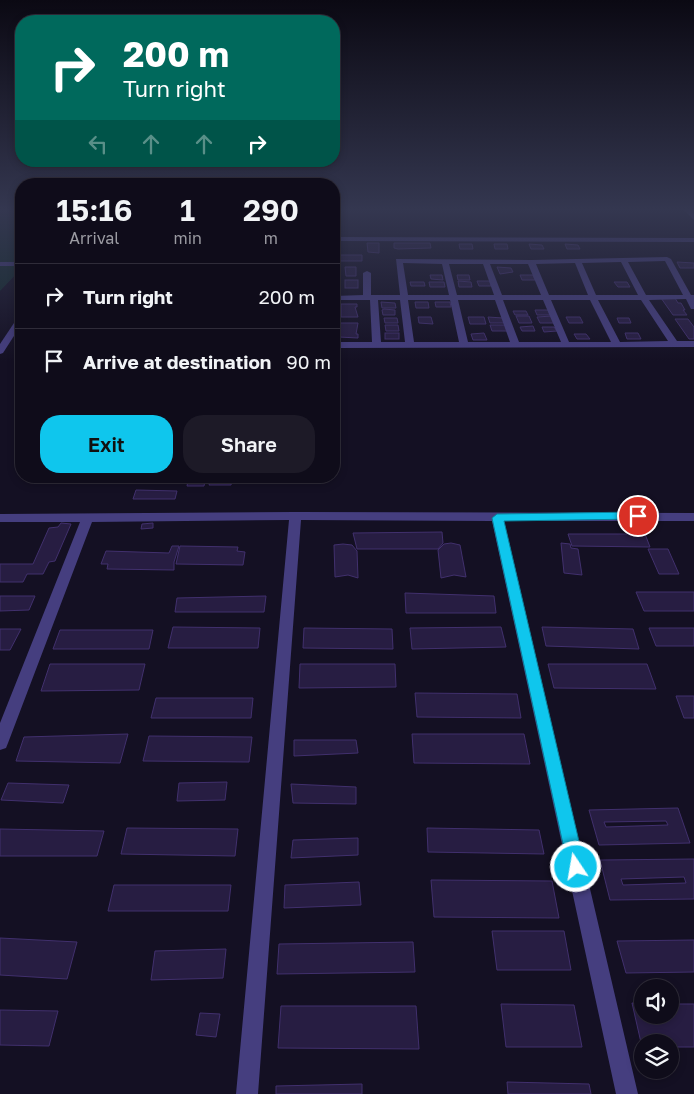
<!DOCTYPE html>
<html lang="en">
<head>
<meta charset="utf-8">
<style>
	:root { --surface:#0f0c1a; --page:#1d1a27; --text:#f1f3f6; --muted:#9b9ba2; --line:#2f2c39; --accent:#0fc6ed }
	body { margin:0; font-family:"Golos Text",sans-serif; background:var(--page); color:var(--text); height:100vh; display:flex; flex-direction:column; font-size:19px; white-space:nowrap }
	* { box-sizing:border-box; margin:0 }
	p { font-size:16px; color:var(--muted) }
	.icon { flex:none; width:28px; height:28px; fill:none; stroke:currentColor; stroke-width:2; stroke-linecap:round; stroke-linejoin:round }
	.map { position:relative; flex:1; overflow:hidden }
	.drawer { position:absolute; left:15px; top:178px; width:325px; height:305px; display:flex; flex-direction:column; background:var(--surface); border-radius:20px; box-shadow:0 2px 8px #0003,0 0 0 1px var(--line) }
	.drawer>* { flex:none }
	.top-card { position:absolute; left:15px; top:15px; width:325px; height:152px; border-radius:20px; box-shadow:0 2px 8px #0003,0 0 0 1px var(--line); background:#00695c; color:#fff; overflow:hidden }
	.controls { position:absolute; left:634px; top:979px; display:grid; gap:10px }
	.controls a { display:grid; place-items:center; width:45px; height:45px; border-radius:50%; background:var(--surface); box-shadow:0 2px 8px #0003,0 0 0 1px var(--line); font-size:25px }
	.pin { position:absolute; display:grid; place-items:center; width:42px; height:42px; color:#fff; margin:-21px; border:2px solid #fff; border-radius:50%; box-shadow:0 1px 5px #0007 }
	.me { position:absolute; width:55px; margin:-28px; rotate:348deg; stroke-linejoin:round; filter:drop-shadow(0 0 4px #0008) }
	.turn { display:flex; align-items:center; gap:18px; height:105px; padding:0 25px; font-size:22px }
	.turn .icon { width:65px; height:65px; stroke-width:2.5 }
	.turn b { display:block; font-size:35px; line-height:42px }
	.lanes { display:flex; align-items:center; height:48px; padding:0 25px; background:#0003; justify-content:center; gap:25px; direction:ltr }
	.lanes .off { opacity:.35 }
	.eta { display:flex; justify-content:space-evenly; align-items:center; height:85px; text-align:center }
	.eta b { font-size:30px; font-weight:600; line-height:35px }
	.cta { display:flex; gap:10px; margin-top:auto; padding:10px 25px }
	.cta a { flex:1; height:58px; border-radius:20px; background:var(--accent); color:#111; font-size:20px; font-weight:600; line-height:58px; text-align:center }
	.cta a+a { background:var(--page); color:var(--text) }
	ul { padding:0; list-style:none }
	li { display:flex; align-items:center; gap:15px; height:65px; padding:0 25px; border-top:1px solid var(--line) }
	li div { flex:1 }
	li b { display:block; font-size:19px }
	li em { font-style:normal }
	.map>svg:first-child { display:block }
</style>
</head>
<body>
<div class="map">
<svg width="694" height="1094" viewBox="0 0 694 1094">
	<rect width="100%" height="100%" fill="#141023"/>
	<polygon fill="#132b2c" points="0,208 21,208 21,269 0,291"/>
	<g fill="#271d42" stroke="#41306d" fill-rule="evenodd">
		<polygon points="367,243 379,243 379,253 368,252"/>
		<polygon points="394,243 430,243 431,248 398,249 394,248"/>
		<polygon points="459,244 472,244 473,249 460,249"/>
		<polygon points="494,244 507,244 508,249 495,249"/>
		<polygon points="529,244 542,245 544,249 531,249"/>
		<polygon points="565,244 578,245 580,249 567,249"/>
		<polygon points="335,255 362,255 362,261 336,261"/>
		<polygon points="677,262 694,263 694,268 680,268"/>
		<polygon points="345,267 356,267 356,276 346,276"/>
		<polygon points="497,267 511,268 513,272 500,274"/>
		<polygon points="430,275 442,275 443,280 431,279"/>
		<polygon points="457,275 469,275 470,280 458,280"/>
		<polygon points="520,275 533,275 535,280 522,280"/>
		<rect x="345" y="280" width="13" height="8"/>
		<polygon points="458,281 471,282 472,287 459,287"/>
		<polygon points="477,281 490,281 491,286 479,286"/>
		<polygon points="410,282 424,282 425,286 411,286"/>
		<polygon points="429,282 444,282 445,287 430,287"/>
		<polygon points="614,282 627,282 630,287 618,287"/>
		<polygon points="661,298 675,298 678,303 681,303 685,310 683,310 687,315 673,315"/>
		<polygon points="381,302 395,303 396,308 382,308"/>
		<polygon points="415,302 428,302 429,308 416,308"/>
		<polygon points="435,302 450,302 451,307 436,307"/>
		<polygon points="341,304 357,304 357,307 355,307 358,317 341,317"/>
		<polygon points="384,309 395,310 395,315 383,315 382,310"/>
		<polygon points="535,310 548,310 550,315 537,315"/>
		<polygon points="513,311 526,311 528,315 515,315"/>
		<polygon points="516,316 529,316 532,323 519,323"/>
		<polygon points="552,316 555,323 540,323 537,317"/>
		<polygon points="418,317 431,317 433,324 419,323"/>
		<polygon points="468,317 484,317 486,324 470,324"/>
		<polygon points="488,317 503,318 504,323 490,323"/>
		<polygon points="566,317 580,317 583,323 569,323"/>
		<polygon points="384,318 397,318 398,323 385,323"/>
		<polygon points="617,318 629,318 631,323 619,323"/>
		<polygon points="675,319 688,319 694,327 694,339 689,339"/>
		<polygon points="339,323 358,323 356,334 358,334 358,338 339,337 340,326 339,326"/>
		<polygon points="385,325 398,325 399,331 386,331"/>
		<polygon points="490,325 505,325 507,331 492,331"/>
		<polygon points="533,326 535,331 522,331 520,327"/>
		<polygon points="542,327 554,327 557,331 544,332"/>
		<rect x="385" y="333" width="14" height="6"/>
		<polygon points="484,333 487,340 473,340 471,334"/>
		<polygon points="625,333 638,333 641,339 627,339"/>
		<polygon points="574,334 586,334 590,339 577,339"/>
		<polygon points="189,476 206,476 204,486 187,486"/>
		<polygon points="212,476 233,476 231,485 209,485"/>
		<polygon points="136,490 177,491 175,499 133,499"/>
		<polygon points="61,523 71,524 55,561 49,562 43,574 27,574 23,582 0,582 0,564 33,564 49,528 58,527"/>
		<polygon points="153,523 153,528 141,529 142,524"/>
		<polygon points="442,532 443,543 438,549 357,549 353,533"/>
		<polygon points="568,534 645,534 650,547 572,546"/>
		<polygon points="451,543 460,545 466,577 454,575 441,578 438,550 444,544"/>
		<polygon points="561,543 570,544 571,548 578,549 582,575 564,573"/>
		<polygon points="343,544 352,545 357,551 358,578 348,575 335,577 334,545"/>
		<polygon points="172,546 179,546 174,562 174,570 107,569 108,564 101,564 106,551 169,553"/>
		<polygon points="180,546 238,547 237,551 245,552 243,565 176,564"/>
		<polygon points="648,549 668,549 679,574 659,574"/>
		<polygon points="636,592 694,592 694,611 644,611"/>
		<polygon points="405,593 494,596 496,613 406,613"/>
		<polygon points="0,596 35,596 29,610 0,611"/>
		<polygon points="266,596 264,612 175,612 177,598"/>
		<polygon points="173,627 260,628 258,648 168,648"/>
		<polygon points="501,627 506,647 412,649 410,628"/>
		<polygon points="542,627 633,629 639,649 546,646"/>
		<polygon points="304,628 392,629 393,649 303,648"/>
		<polygon points="649,628 694,628 694,646 656,646"/>
		<polygon points="0,629 21,629 10,650 0,650"/>
		<polygon points="60,630 153,630 149,649 53,649"/>
		<polygon points="50,664 145,664 139,690 41,691"/>
		<polygon points="300,664 395,664 396,687 299,688"/>
		<polygon points="548,664 647,664 656,689 554,688"/>
		<polygon points="415,693 517,694 521,718 417,717"/>
		<polygon points="676,696 694,696 694,718 684,718"/>
		<polygon points="156,698 253,698 251,718 151,718"/>
		<polygon points="128,734 120,763 16,761 24,737"/>
		<polygon points="412,734 524,734 530,764 414,763"/>
		<polygon points="149,736 252,737 249,762 143,761"/>
		<polygon points="294,740 356,740 358,753 294,756"/>
		<polygon points="227,782 225,800 177,801 179,783"/>
		<polygon points="8,783 69,785 63,803 1,800"/>
		<polygon points="291,784 356,787 356,804 293,803"/>
		<path d="M678 808 690 843 599 845 589 810ZM666 821 668 825 606 827 604 822Z"/>
		<polygon points="127,828 238,829 235,856 121,854"/>
		<polygon points="427,828 539,830 544,854 428,852"/>
		<polygon points="0,829 104,831 97,856 0,856"/>
		<polygon points="358,838 358,855 291,858 293,840"/>
		<path d="M694 859V899L610 900 600 860ZM684 877 686 883 623 885 621 879Z"/>
		<polygon points="431,880 552,881 559,918 434,917"/>
		<polygon points="359,882 361,905 284,908 285,885"/>
		<polygon points="114,885 231,885 228,911 108,911"/>
		<polygon points="492,931 564,931 571,970 497,970"/>
		<polygon points="0,938 77,942 67,979 0,975"/>
		<polygon points="694,940 694,972 626,973 617,941"/>
		<polygon points="413,942 415,972 277,974 279,944"/>
		<polygon points="226,949 223,978 151,980 155,951"/>
		<polygon points="632,1003 642,1004 642,1015 670,1015 670,1004 694,1004 694,1047 670,1047 670,1042 642,1042 642,1047"/>
		<polygon points="501,1004 574,1005 582,1047 506,1047"/>
		<polygon points="281,1006 416,1006 419,1049 278,1048"/>
		<polygon points="0,1010 58,1011 49,1046 0,1045"/>
		<polygon points="200,1013 220,1014 216,1037 196,1035"/>
		<polygon points="507,1082 589,1084 591,1094 508,1094"/>
		<polygon points="362,1084 362,1094 276,1094 276,1086"/>
	</g>
	<g fill="none" stroke-linecap="round" stroke-linejoin="round">
		<g fill="#453e7f" fill-rule="evenodd">
			<polygon points="682,208 688,208 694,214 694,220"/>
			<polygon points="334,237 694,238 694,242 334,241"/>
			<path d="M667 257 671 259 691 295H694V309H691L686 299 649 300 677 341H694V347L334 348V342H372L370 300H334V296L363 295V273L367 271 371 273V295H400L396 259 531 260ZM665 261 683 295H646L628 262ZM621 262 638 295H596L582 263ZM403 263 442 264 449 295H408ZM575 263 588 295H549L536 264ZM449 264H483L494 295H457ZM490 264H528L541 295H502ZM378 300H400L405 342H381ZM408 300H450L459 342H414ZM458 300H495L510 342H468ZM503 300H543L561 342H519ZM551 300H590L611 342H569ZM598 300H641L668 341 620 342Z"/>
			<rect x="0" y="262" width="21" height="4"/>
			<polygon points="18,317 21,317 21,325 3,353 0,354 0,344"/>
			<polygon points="295,512 694,513 694,521 504,521 638,1094 616,1094 492,521 301,520 258,1094 236,1094 289,520 92,522 8,743 6,748 0,750 0,723 80,522 0,522 0,514"/>
		</g>
	</g>
	<linearGradient id="sky" x2="0" y2="1"><stop stop-color="#0b0913"/><stop offset="0.58" stop-color="#343750"/><stop offset="1" stop-color="#343750" stop-opacity="0"/></linearGradient>
	<rect width="694" height="361" fill="url(#sky)"/>
	<polygon fill="#0fc6ed" stroke="#0a819a" points="638,512 644,516 638,519 504,521 585,867 582,873 576,876 570,873 568,867 492,518 497,514"/>
</svg>
<div class="controls">
<a><svg class="icon" aria-label="sound" viewBox="0 0 24 24"><path d="M4 9h4l5-4v14l-5-4H4zM17 9q2 3 0 6"/></svg></a>
<a><svg class="icon" aria-label="layers" viewBox="0 0 24 24"><path d="M12 4l9 5-9 5-9-5zM3 14l9 5 9-5"/></svg></a>
</div>
<div class="pin" style="left:638px;top:516px;background:#d93025"><svg class="icon" aria-label="arrive" viewBox="0 0 24 24"><path d="M6 21V4h12l-3 4 3 4H6"/></svg></div>
<svg class="me" style="left:576px;top:867px" viewBox="-20 -20 40 40"><circle r="17" fill="#0fc6ed" stroke="#fff" stroke-width="3"/><path d="M0-11L8 9 0 5-8 9z" fill="#fff"/></svg>
<div class="top-card">
<div class="turn"><svg class="icon" aria-label="right" viewBox="0 0 24 24"><path d="M7 20v-9h11M14 6l5 5-5 5"/></svg><div><b>200 m</b>Turn right</div></div>
<div class="lanes"><svg class="icon off" aria-label="left" viewBox="0 0 24 24"><path d="M17 20v-9H6M10 6l-5 5 5 5"/></svg><svg class="icon off" aria-label="ahead" viewBox="0 0 24 24"><path d="M12 20V5M6 11l6-6 6 6"/></svg><svg class="icon off" aria-label="ahead" viewBox="0 0 24 24"><path d="M12 20V5M6 11l6-6 6 6"/></svg><svg class="icon" aria-label="right" viewBox="0 0 24 24"><path d="M7 20v-9h11M14 6l5 5-5 5"/></svg></div>
</div>
<section class="drawer">
<div class="eta">
<div><b>15:16</b><p>Arrival</p></div>
<div><b>1</b><p>min</p></div>
<div><b>290</b><p>m</p></div>
</div>
<ul>
<li><svg class="icon" aria-label="right" viewBox="0 0 24 24"><path d="M7 20v-9h11M14 6l5 5-5 5"/></svg><div><b>Turn right</b></div><em>200 m</em></li>
<li><svg class="icon" aria-label="arrive" viewBox="0 0 24 24"><path d="M6 21V4h12l-3 4 3 4H6"/></svg><div><b>Arrive at destination</b></div><em>90 m</em></li>
</ul>
<div class="cta"><a>Exit</a><a>Share</a></div>
</section>
</div>
</body>
</html>
